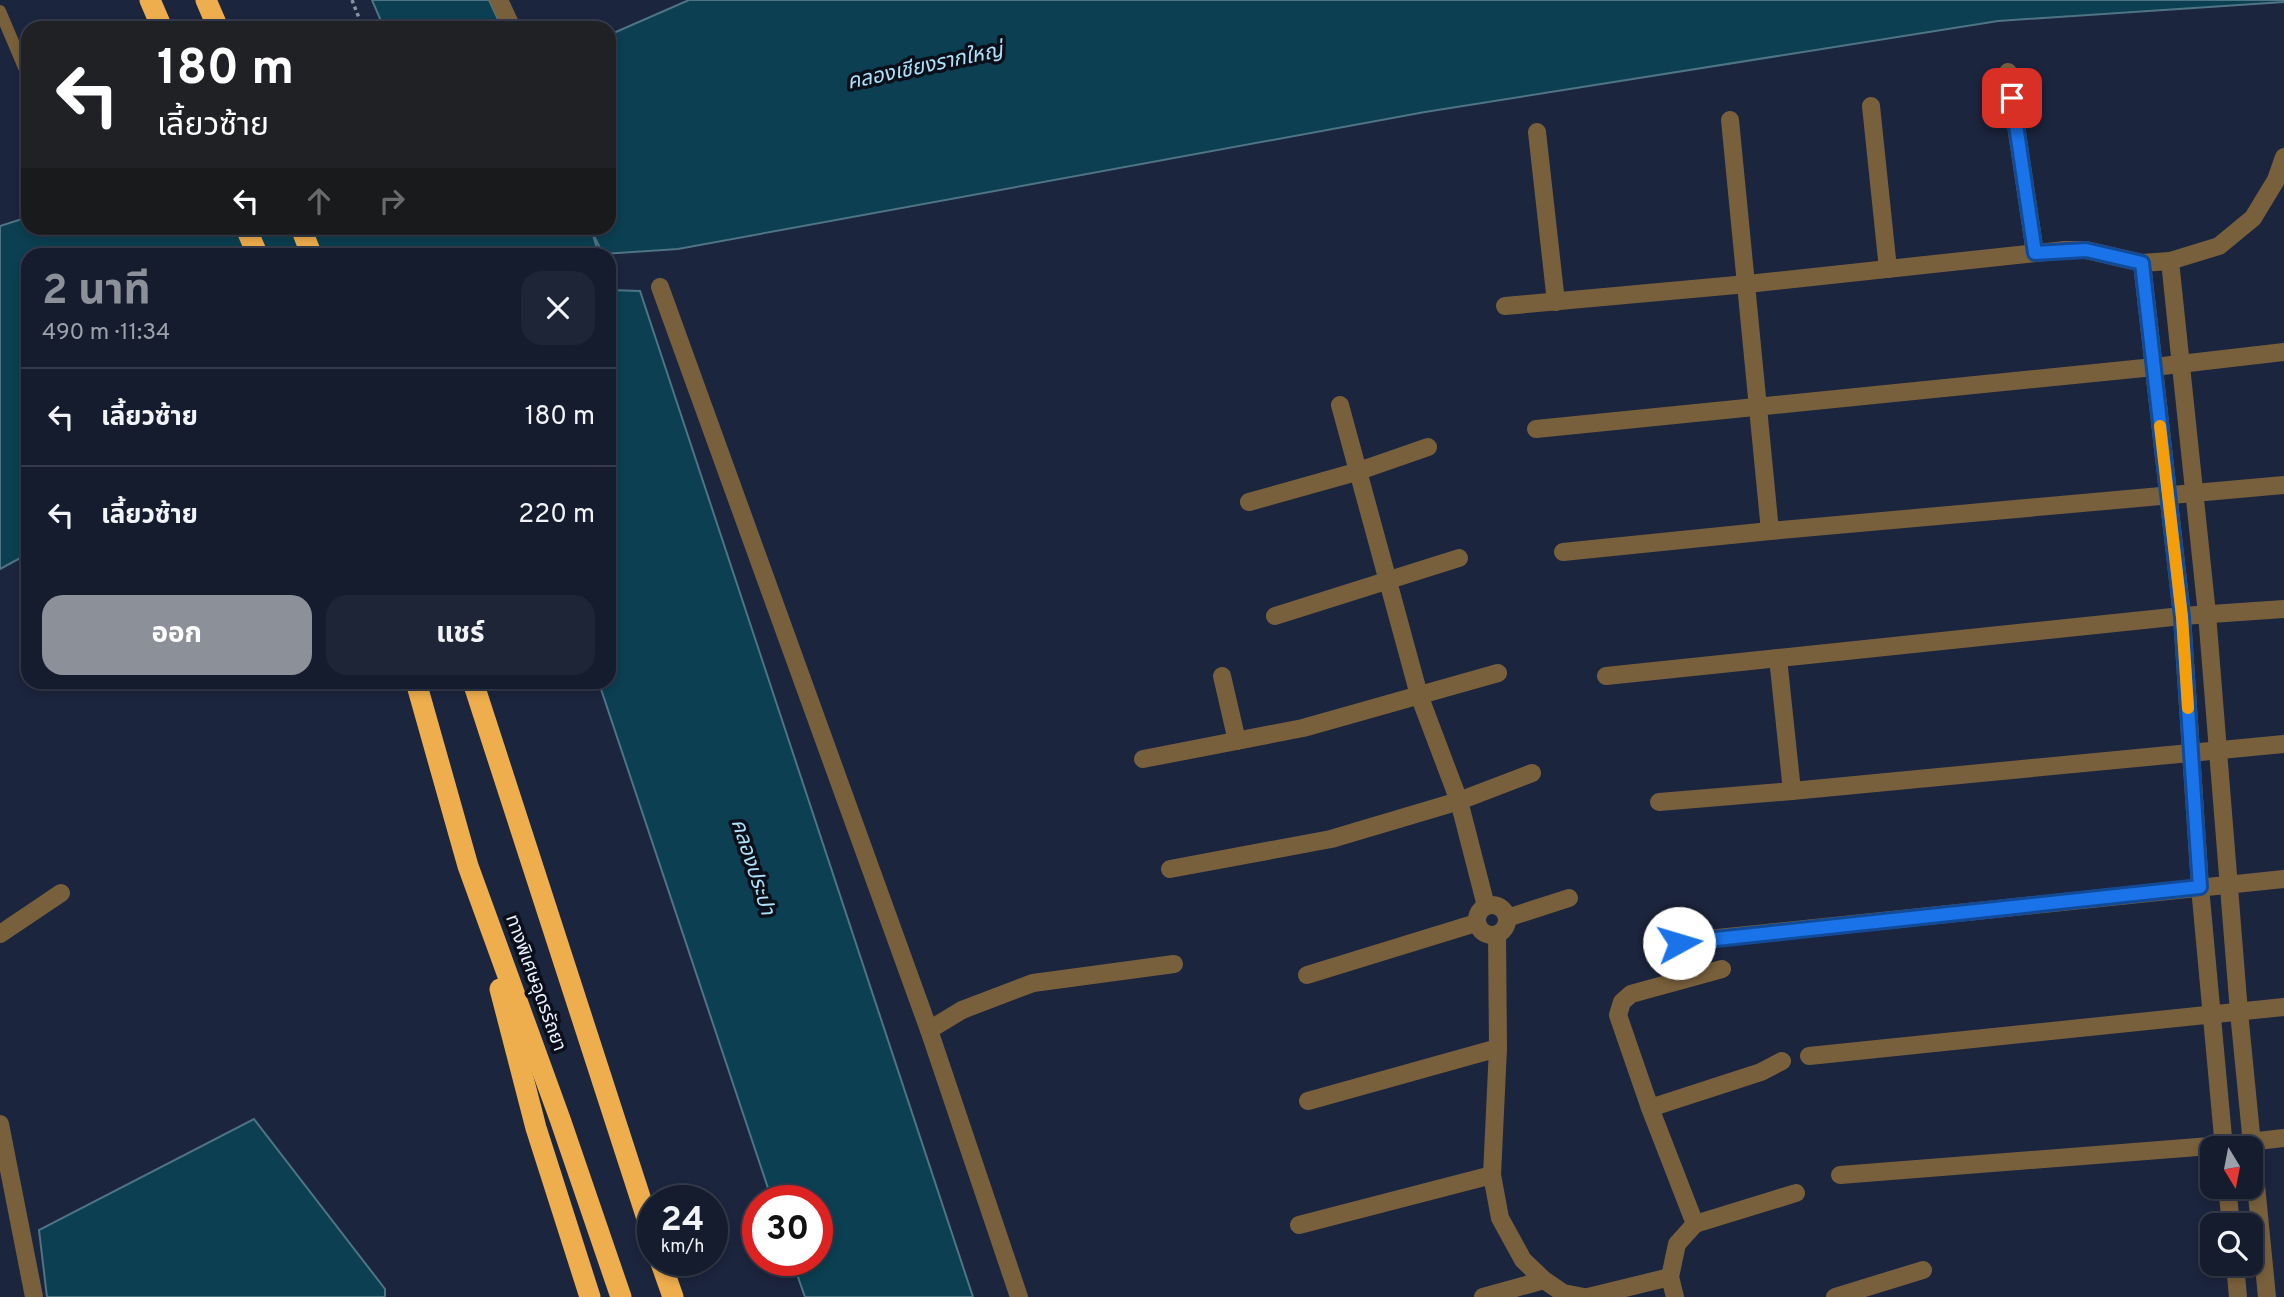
<!DOCTYPE html>
<html lang="th">
<head>
<meta charset="utf-8">
<style>
	:root { --surface:#151c2e; --page:#1e2536; --text:#f1f3f6; --muted:#9da1aa; --line:#343a4a; --accent:#8c9099 }
	body { margin:0; font-family:Overpass,"Noto Sans Thai",sans-serif; background:var(--page); color:var(--text); height:100vh; display:flex; flex-direction:column; font-size:26px; white-space:nowrap }
	* { box-sizing:border-box; margin:0 }
	p { font-size:23px; color:var(--muted) }
	.icon { flex:none; width:38px; height:38px; fill:none; stroke:currentColor; stroke-width:2; stroke-linecap:round; stroke-linejoin:round }
	.map { position:relative; flex:1; overflow:hidden }
	.side { position:absolute; left:21px; top:248px; width:595px; height:441px; display:flex; flex-direction:column; background:var(--surface); border-radius:21px; box-shadow:0 4px 10px #0003,0 0 0 2px var(--line) }
	.side>* { flex:none }
	.guide { position:absolute; left:21px; top:21px; width:595px; height:214px; border-radius:21px; box-shadow:0 4px 10px #0003,0 0 0 2px var(--line); background:#202124; color:#fff; overflow:hidden }
	.needle { width:46px; rotate:170deg }
	.buttons { position:absolute; left:2200px; top:1136px; display:grid; gap:14px }
	.buttons a { display:grid; place-items:center; width:63px; height:63px; border-radius:14px; background:var(--surface); box-shadow:0 4px 10px #0003,0 0 0 2px var(--line); font-size:35px }
	.speed { position:absolute; left:637px; top:1185px; display:flex; gap:14px; font-size:35px; font-weight:700; text-align:center }
	.speed>* { display:grid; place-content:center; width:91px; height:91px; border-radius:50%; background:var(--surface); box-shadow:0 4px 10px #0003,0 0 0 2px var(--line); line-height:1 }
	.speed small { font-size:18px; font-weight:400 }
	.speed .limit { border:10px solid #d22; background:#fff; color:#111 }
	.pin { position:absolute; display:grid; place-items:center; width:60px; height:60px; color:#fff; margin:-30px; border-radius:14px; box-shadow:0 4px 10px #0006 }
	.me { position:absolute; width:77px; margin:-38px; rotate:84deg; stroke-linejoin:round; filter:drop-shadow(0 0 5px #0008) }
	.turn { display:flex; align-items:center; gap:24px; height:147px; padding:0 21px; font-size:32px }
	.turn .icon { width:91px; height:91px; stroke-width:2.5 }
	.turn b { display:block; font-size:49px; line-height:60px }
	.lanes { display:flex; align-items:center; height:66px; padding:0 21px; background:#0003; justify-content:center; gap:35px; direction:ltr }
	.lanes .off { opacity:.35 }
	.round { display:grid; place-items:center; flex:none; width:74px; height:74px; border-radius:21px; background:var(--page) }
	.head { display:flex; align-items:center; justify-content:space-between; height:119px; padding:0 21px }
	h1 { font-size:42px; font-weight:700; line-height:52px; color:var(--accent) }
	.cta { display:flex; gap:14px; margin-top:auto; padding:14px 21px }
	.cta a { flex:1; height:80px; border-radius:21px; background:var(--accent); color:#fff; font-size:28px; font-weight:700; line-height:80px; text-align:center }
	.cta a+a { background:var(--page); color:var(--text) }
	ul { padding:0; list-style:none }
	li { display:flex; align-items:center; gap:21px; height:98px; padding:0 21px; border-top:2px solid var(--line) }
	li div { flex:1 }
	li b { display:block; font-size:26px }
	li em { font-style:normal }
	.map>svg:first-child { display:block }
</style>
</head>
<body>
<div class="map">
<svg width="2284" height="1297" viewBox="0 0 2284 1297">
	<rect width="100%" height="100%" fill="#1c253e"/>
	<g fill="#0b3f51" stroke="#4e7485" stroke-width="2">
		<polygon points="372,0 489,0 502,28 384,28"/>
		<polygon points="689,0 2284,0 2284,2 1998,21 1425,112 678,249 603,254 592,232 599,255 28,256 28,554 0,569 0,226 28,217 28,228 609,228 609,35"/>
		<polygon points="609,288 610,290 640,291 973,1297 805,1297 792,1260 817,1260 817,1200 772,1200 599,683 609,682"/>
		<polygon points="254,1119 385,1289 385,1297 47,1297 39,1230"/>
	</g>
	<g fill="none" stroke-linecap="round" stroke-linejoin="round">
		<polyline stroke="#8a91a4" stroke-width="3.5" stroke-dasharray="3.5 3.5" stroke-linecap="butt" points="352,0 363,28"/>
		<polyline stroke="#79603c" stroke-width="12" points="0,11 28,77"/>
		<g stroke="#79603c" stroke-width="18">
			<polyline points="499,0 512,28"/>
			<polyline points="2008,72 2035,253"/>
			<polyline points="1871,106 1888,269"/>
			<polyline points="1730,120 1770,531"/>
			<polyline points="1537,132 1556,302"/>
			<polyline points="2170,261 2207,614 2239,1012 2267,1297"/>
			<polyline points="2142,263 2182,616 2200,887 2224,1148"/>
			<polyline points="660,287 929,1030 1019,1297"/>
			<polyline points="1505,306 1747,284 2065,250 2086,250 2142,263 2170,261 2219,246 2253,218 2276,180 2284,157"/>
			<polyline points="1340,405 1419,695 1459,801 1486,906"/>
			<polyline points="1536,429 2154,367 2284,352"/>
			<polyline points="1249,502 1356,472 1428,447"/>
			<polyline points="1563,552 1770,531 2284,485"/>
			<polyline points="1275,616 1459,558"/>
			<polyline points="1778,658 1792,791"/>
			<polyline points="1222,676 1237,741"/>
			<polyline points="1606,676 2182,616 2284,609"/>
			<polyline points="1143,759 1303,728 1498,673"/>
			<polyline points="1659,802 1792,791 2284,744"/>
			<polyline points="1170,869 1331,839 1459,801 1532,773"/>
			<circle cx="1492" cy="920" r="15"/>
			<polyline points="1507,918 1569,898"/>
			<polyline points="0,934 61,893"/>
			<polyline points="1497,935 1498,1048 1492,1175 1500,1218 1523,1260 1544,1280 1563,1293 1584,1297"/>
			<polyline points="1679,942 2284,879"/>
			<polyline points="1722,969 1631,994 1622,1002 1618,1015 1650,1108 1761,1072 1782,1061"/>
			<polyline points="1307,975 1476,923"/>
			<polyline points="929,1030 962,1010 1033,983 1174,964"/>
			<polyline points="1809,1056 2284,1007"/>
			<polyline points="1308,1101 1498,1048"/>
			<polyline points="1650,1108 1695,1224"/>
			<polyline points="0,1124 34,1297"/>
			<polyline points="1840,1175 2223,1145 2284,1138"/>
			<polyline points="2227,1186 2231,1225"/>
			<polyline points="1299,1225 1492,1175"/>
			<polyline points="2235,1264 2238,1297"/>
			<polyline points="1670,1277 1677,1244 1695,1224 1796,1193"/>
			<polyline points="1483,1297 1544,1280"/>
			<polyline points="1588,1297 1670,1277 1675,1297"/>
			<polyline points="1835,1297 1923,1270"/>
		</g>
		<g stroke="#eeae4d" stroke-width="21">
			<polyline points="150,0 162,28"/>
			<polyline points="206,0 218,28"/>
			<polyline points="246,228 258,256"/>
			<polyline points="301,228 312,256"/>
			<polyline points="416,682 468,866 560,1119 621,1297"/>
			<polyline points="473,682 653,1237"/>
			<polyline points="500,989 536,1128 590,1297"/>
			<polyline points="660,1260 673,1297"/>
		</g>
	</g>
	<g fill="none" stroke-linecap="round" stroke-linejoin="round">
		<g stroke="#114b97" stroke-width="18">
			<polyline id="route" points="1679,943 2200,887 2182,617 2142,263 2086,250 2035,253 2012,98"/>
		</g>
		<use href="#route" stroke="#1a73e8" stroke-width="12"/>
		<polyline stroke="#f59e0b" stroke-width="12" points="2160,426 2182,617 2188,708"/>
	</g>
	<g text-anchor="middle" dominant-baseline="central" stroke-width="7" stroke-linejoin="round" paint-order="stroke">
		<g font-size="19" fill="#ebf1ff" stroke="#0b0f1a">
			<text transform="translate(535 983) rotate(70)">ทางพิเศษอุดรรัถยา</text>
		</g>
		<g font-size="21" font-style="italic" fill="#ade2f9" stroke="#0b0f1a">
			<text transform="translate(925 67) rotate(-12)">คลองเชียงรากใหญ่</text>
			<text transform="translate(752 867) rotate(72)">คลองประปา</text>
		</g>
	</g>
</svg>
<div class="buttons">
<a><svg class="needle" viewBox="-14 -14 28 28"><path d="M0-13l5 13h-10z" fill="#e53935"/><path d="M0 13l5-13h-10z" fill="#9da1aa"/></svg></a>
<a><svg class="icon" aria-label="search" viewBox="0 0 24 24"><circle cx="10" cy="10" r="6"/><path d="M15 15l6 6"/></svg></a>
</div>
<div class="speed"><div>24<small>km/h</small></div><div class="limit">30</div></div>
<div class="pin" style="left:2012px;top:98px;background:#d93025"><svg class="icon" aria-label="arrive" viewBox="0 0 24 24"><path d="M6 21V4h12l-3 4 3 4H6"/></svg></div>
<svg class="me" style="left:1679px;top:943px" viewBox="-20 -20 40 40"><circle r="19" fill="#fff"/><path d="M0-13L10 11 0 6-10 11z" fill="#1a73e8"/></svg>
<div class="guide">
<div class="turn"><svg class="icon" aria-label="left" viewBox="0 0 24 24"><path d="M17 20v-9H6M10 6l-5 5 5 5"/></svg><div><b>180 m</b>เลี้ยวซ้าย</div></div>
<div class="lanes"><svg class="icon" aria-label="left" viewBox="0 0 24 24"><path d="M17 20v-9H6M10 6l-5 5 5 5"/></svg><svg class="icon off" aria-label="ahead" viewBox="0 0 24 24"><path d="M12 20V5M6 11l6-6 6 6"/></svg><svg class="icon off" aria-label="right" viewBox="0 0 24 24"><path d="M7 20v-9h11M14 6l5 5-5 5"/></svg></div>
</div>
<section class="side">
<div class="head"><div><h1>2 นาที</h1><p>490 m · 11:34</p></div><a class="round"><svg class="icon" aria-label="close" viewBox="0 0 24 24"><path d="M6 6l12 12M18 6L6 18"/></svg></a></div>
<ul>
<li><svg class="icon" aria-label="left" viewBox="0 0 24 24"><path d="M17 20v-9H6M10 6l-5 5 5 5"/></svg><div><b>เลี้ยวซ้าย</b></div><em>180 m</em></li>
<li><svg class="icon" aria-label="left" viewBox="0 0 24 24"><path d="M17 20v-9H6M10 6l-5 5 5 5"/></svg><div><b>เลี้ยวซ้าย</b></div><em>220 m</em></li>
</ul>
<div class="cta"><a>ออก</a><a>แชร์</a></div>
</section>
</div>
</body>
</html>
